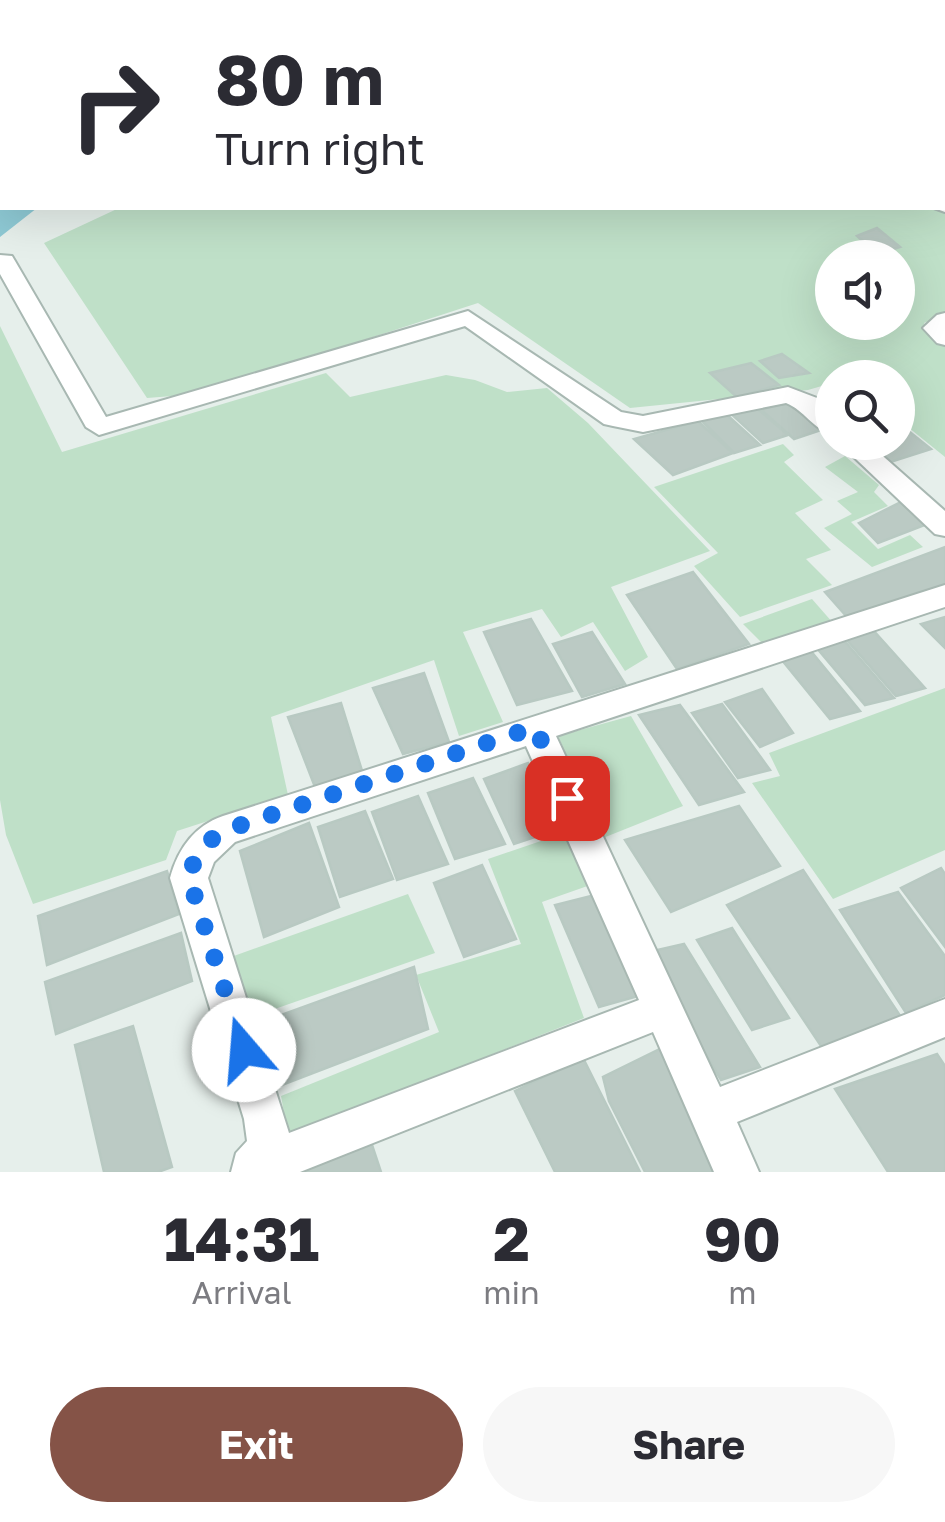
<!DOCTYPE html>
<html lang="en">
<head>
<meta charset="utf-8">
<style>
	:root { --surface:#fff; --page:#f7f7f7; --text:#2b2b33; --muted:#7c7c81; --accent:#855347 }
	body { margin:0; font-family:"Golos Text",sans-serif; background:var(--page); color:var(--text); height:100vh; display:flex; flex-direction:column; font-size:38px; white-space:nowrap }
	* { box-sizing:border-box; margin:0 }
	p { font-size:32px; color:var(--muted) }
	.icon { flex:none; width:55px; height:55px; fill:none; stroke:currentColor; stroke-width:2; stroke-linecap:round; stroke-linejoin:round }
	.map { position:relative; height:1172px; overflow:hidden }
	.drawer { display:flex; flex-direction:column; background:var(--surface); flex:1 }
	.drawer>* { flex:none }
	.banner { position:absolute; left:0px; top:0px; width:945px; height:210px; box-shadow:0 10px 40px #0002; background:#fff; color:var(--text); overflow:hidden }
	.tools { position:absolute; left:815px; top:240px; display:grid; gap:20px }
	.tools a { display:grid; place-items:center; width:100px; height:100px; border-radius:50%; background:var(--surface); box-shadow:0 10px 40px #0002; font-size:50px }
	.pin { position:absolute; display:grid; place-items:center; width:85px; height:85px; color:#fff; margin:-42px; border-radius:20px; box-shadow:0 5px 15px #0006 }
	.me { position:absolute; width:110px; margin:-55px; rotate:342deg; stroke-linejoin:round; filter:drop-shadow(0 0 8px #0008) }
	.turn { display:flex; align-items:center; gap:35px; height:210px; padding:0 50px; font-size:45px }
	.turn .icon { width:130px; height:130px; stroke-width:2.5 }
	.turn b { display:block; font-size:70px; line-height:85px }
	.eta { display:flex; justify-content:space-evenly; align-items:center; height:170px; text-align:center }
	.eta b { font-size:60px; font-weight:700; line-height:70px }
	.cta { display:flex; gap:20px; margin-top:auto; padding:20px 50px }
	.cta a { flex:1; height:115px; border-radius:60px; background:var(--accent); color:#fff; font-size:40px; font-weight:700; line-height:115px; text-align:center }
	.cta a+a { background:var(--page); color:var(--text) }
	.map>svg:first-child { display:block }
</style>
</head>
<body>
<div class="map">
<svg width="945" height="1172" viewBox="0 0 945 1172">
	<rect width="100%" height="100%" fill="#e6efeb"/>
	<g fill="#bfe0c8" fill-rule="evenodd">
		<path d="M945 206V315L924 323 933 337 945 343V457L898 419V378H832V383L808 390 630 408 478 303 198 394 147 398 44 243 119 208ZM832 258H898V322H832Z"/>
		<polygon points="0,326 62,452 326,373 350,397 446,375 475,380 507,392 547,388 588,423 710,551 611,587 648,657 625,671 593,622 561,637 542,609 463,632 503,722 459,736 434,660 271,717 288,795 177,831 166,860 33,904 6,835 0,800"/>
		<polygon points="783,444 794,455 784,462 823,500 795,513 831,550 806,559 832,585 740,617 694,566 718,553 654,487"/>
		<polygon points="845,456 879,485 874,492 888,506 851,522 878,549 910,535 923,547 872,567 824,528 852,514 837,501 858,492 825,467"/>
		<polygon points="812,599 833,623 765,646 743,624"/>
		<polygon points="945,688 945,850 833,899 752,783 780,776 769,753"/>
		<polygon points="631,716 683,806 603,838 558,736"/>
		<polygon points="573,830 596,883 542,902 584,1018 288,1135 281,1096 439,1032 416,975 521,944 488,859"/>
		<polygon points="408,894 435,953 252,1017 231,957"/>
	</g>
	<polygon fill="#8ec9d4" points="0,0 190,0 2,2 2,208 37,208 0,237"/>
	<g fill="none" stroke-linecap="round" stroke-linejoin="round">
		<polygon fill="#8ec9d4" fill-rule="evenodd" points="467,0 465,2 458,2 460,0"/>
	</g>
	<g fill="#bbcac4" stroke="#b8c9c2" stroke-width="2.5">
		<polygon points="877,228 900,247 877,254 857,236"/>
		<polygon points="782,354 809,373 779,378 760,361"/>
		<polygon points="751,363 779,385 737,397 710,373"/>
		<polygon points="788,398 824,429 794,439 756,405"/>
		<polygon points="753,405 788,435 763,443 728,411"/>
		<polygon points="726,414 760,445 734,453 701,420"/>
		<polygon points="698,421 733,453 673,475 634,439"/>
		<polygon points="906,429 931,449 887,463 867,443 898,442 898,432"/>
		<polygon points="901,502 930,523 878,543 859,523"/>
		<polygon points="945,547 945,587 848,618 825,592"/>
		<polygon points="693,572 749,644 677,669 627,595"/>
		<polygon points="945,617 945,648 921,624"/>
		<polygon points="531,619 572,691 517,705 484,632"/>
		<polygon points="873,630 925,688 896,696 845,638"/>
		<polygon points="592,632 625,684 582,697 553,644"/>
		<polygon points="842,638 894,698 865,705 815,646"/>
		<polygon points="810,650 860,711 830,719 781,659"/>
		<polygon points="424,673 449,742 403,754 373,688"/>
		<polygon points="762,689 793,733 760,747 725,702"/>
		<polygon points="341,703 363,774 315,787 288,717"/>
		<polygon points="722,704 770,770 738,778 692,713"/>
		<polygon points="680,705 744,792 699,805 639,715"/>
		<polygon points="528,763 562,828 514,844 484,779"/>
		<polygon points="473,778 505,844 455,859 428,793"/>
		<polygon points="418,796 448,864 397,880 372,812"/>
		<polygon points="739,806 780,866 671,912 625,840"/>
		<polygon points="365,811 393,879 340,897 318,827"/>
		<polygon points="309,823 339,907 264,937 240,851"/>
		<polygon points="482,865 516,939 464,957 434,883"/>
		<polygon points="941,868 945,874 945,947 901,888"/>
		<polygon points="803,870 901,1017 821,1046 727,905"/>
		<polygon points="167,871 179,914 47,965 38,916"/>
		<polygon points="898,892 945,956 945,995 906,1013 840,910"/>
		<polygon points="603,893 649,993 599,1007 555,905"/>
		<polygon points="732,928 789,1018 752,1030 697,940"/>
		<polygon points="181,933 192,981 56,1034 45,982"/>
		<polygon points="684,944 760,1067 721,1080 644,953"/>
		<polygon points="414,967 428,1029 279,1086 259,1023"/>
		<polygon points="133,1026 172,1167 158,1172 104,1172 75,1045"/>
		<polygon points="662,1048 724,1172 645,1172 609,1101 603,1077"/>
		<polygon points="937,1054 945,1066 945,1172 888,1172 835,1089"/>
		<polygon points="583,1058 640,1172 555,1172 515,1091"/>
		<polygon points="368,1133 381,1172 299,1172"/>
	</g>
	<g fill="none" stroke-linecap="round" stroke-linejoin="round">
		<g stroke="#a8b8b2" stroke-width="4">
			<g id="street">
				<rect x="942" y="6" width="3" height="10"/>
				<polygon points="942,199 945,199 945,212 934,208 942,208"/>
				<path d="M0 255 12 256 15 261 106 417 468 311 621 412 643 416 788 387 817 398 832 412V434C814 430 804 410 786 403L643 432 613 426 604 424 465 326 99 435 86 427 0 274Z"/>
				<polygon points="945,313 945,345 937,343 923,328 937,315"/>
				<polygon points="838,442 867,442 945,511 945,536 935,534"/>
				<path d="M945 585V607L556 736 720 1087 945 999V1037L737 1122 759 1172H714L653 1032 300 1172H231L236 1153 247 1141 244 1119 170 878C178 849 194 826 223 816ZM526 746 639 1000 289 1133 208 878 214 862 235 842Z"/>
			</g>
		</g>
		<use href="#street" fill="#fff" fill-rule="evenodd"/>
	</g>
	<g fill="none" stroke-linecap="round" stroke-linejoin="round">
		<path stroke="#1a73e8" stroke-width="18" stroke-dasharray="0 32.4" d="M244 1050 189 878C194 855 204 844 223 831L535 727 567 798"/>
	</g>
</svg>
<div class="tools">
<a><svg class="icon" aria-label="sound" viewBox="0 0 24 24"><path d="M4 9h4l5-4v14l-5-4H4zM17 9q2 3 0 6"/></svg></a>
<a><svg class="icon" aria-label="search" viewBox="0 0 24 24"><circle cx="10" cy="10" r="6"/><path d="M15 15l6 6"/></svg></a>
</div>
<div class="pin" style="left:567px;top:798px;background:#d93025"><svg class="icon" aria-label="arrive" viewBox="0 0 24 24"><path d="M6 21V4h12l-3 4 3 4H6"/></svg></div>
<svg class="me" style="left:244px;top:1050px" viewBox="-20 -20 40 40"><circle r="19" fill="#fff"/><path d="M0-13L10 11 0 6-10 11z" fill="#1a73e8"/></svg>
<div class="banner">
<div class="turn"><svg class="icon" aria-label="right" viewBox="0 0 24 24"><path d="M7 20v-9h11M14 6l5 5-5 5"/></svg><div><b>80 m</b>Turn right</div></div>
</div>
</div>
<section class="drawer">
<div class="eta">
<div><b>14:31</b><p>Arrival</p></div>
<div><b>2</b><p>min</p></div>
<div><b>90</b><p>m</p></div>
</div>
<div class="cta"><a>Exit</a><a>Share</a></div>
</section>
</body>
</html>
